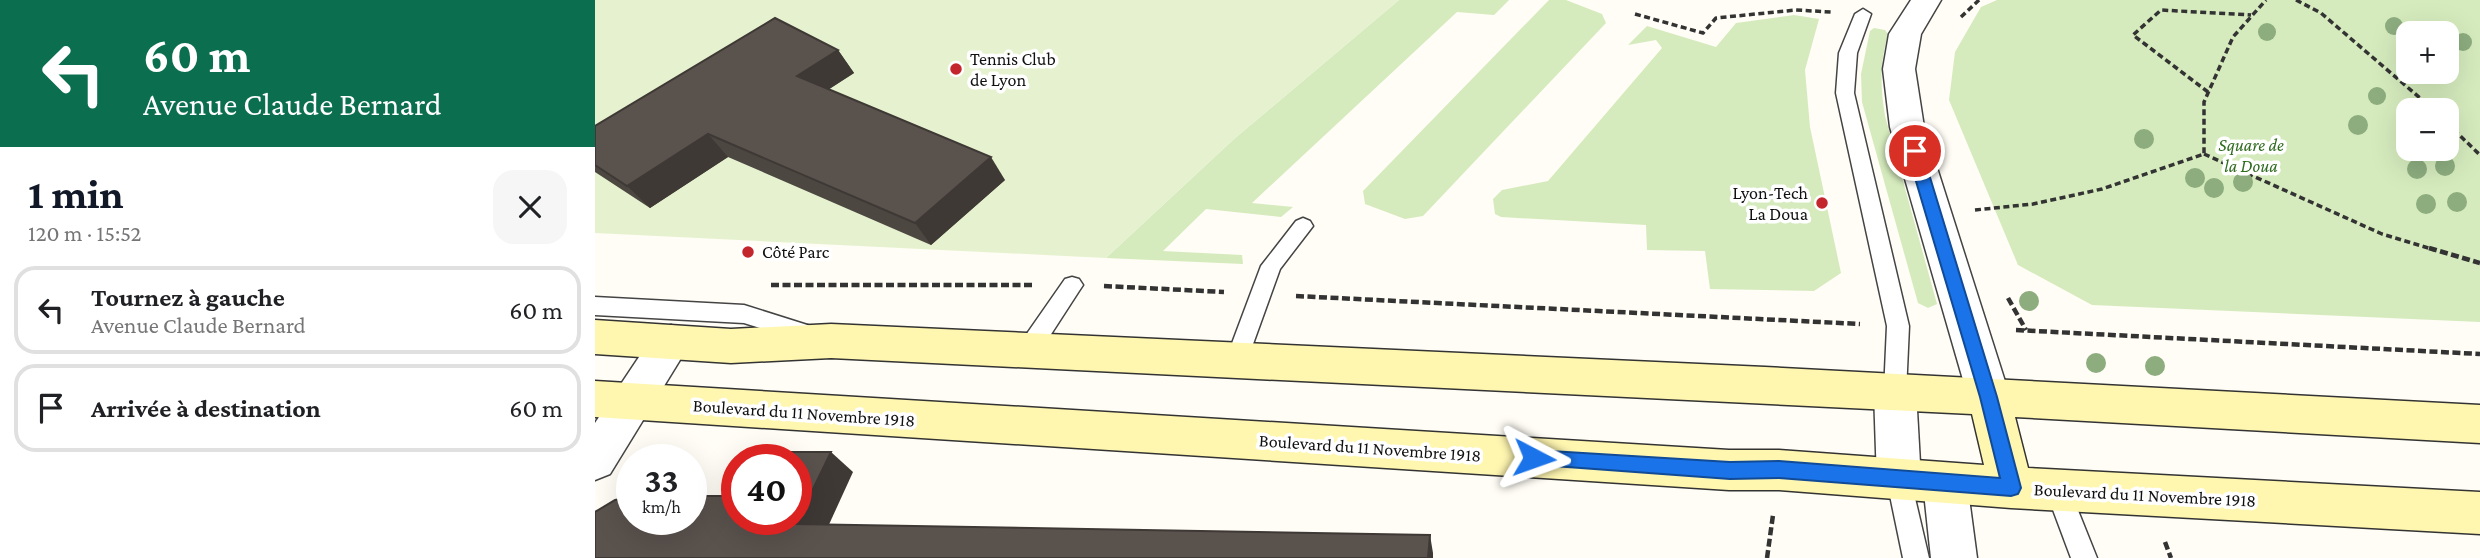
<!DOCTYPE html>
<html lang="fr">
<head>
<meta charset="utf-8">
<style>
	:root { --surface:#fff; --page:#f6f6f6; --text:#202124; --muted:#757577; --line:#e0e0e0; --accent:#111827 }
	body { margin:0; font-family:"Crimson Pro",serif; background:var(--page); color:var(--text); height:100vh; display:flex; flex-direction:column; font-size:26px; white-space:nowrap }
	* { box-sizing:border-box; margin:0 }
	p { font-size:23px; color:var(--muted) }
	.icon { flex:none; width:38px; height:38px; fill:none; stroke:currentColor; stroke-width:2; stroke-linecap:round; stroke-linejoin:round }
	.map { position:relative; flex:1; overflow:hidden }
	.panel { display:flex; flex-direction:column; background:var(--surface); width:595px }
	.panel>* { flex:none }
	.top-card { background:#0b6e4f; color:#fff; overflow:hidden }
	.tools { position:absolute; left:1801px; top:21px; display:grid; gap:14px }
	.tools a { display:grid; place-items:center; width:63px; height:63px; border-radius:14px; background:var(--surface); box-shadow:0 7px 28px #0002; font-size:35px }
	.speed { position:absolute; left:21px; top:444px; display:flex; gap:14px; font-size:35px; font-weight:700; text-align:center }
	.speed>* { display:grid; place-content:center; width:91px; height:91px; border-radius:50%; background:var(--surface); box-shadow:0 7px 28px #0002; line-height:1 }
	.speed small { font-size:18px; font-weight:400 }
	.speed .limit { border:10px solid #d22; background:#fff; color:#111 }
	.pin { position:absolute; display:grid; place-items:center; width:60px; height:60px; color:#fff; margin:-30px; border:4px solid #fff; border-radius:50%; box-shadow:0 2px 7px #0007 }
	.me { position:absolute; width:77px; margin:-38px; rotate:94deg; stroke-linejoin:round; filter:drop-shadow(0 0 5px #0008) }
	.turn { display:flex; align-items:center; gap:24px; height:147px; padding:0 28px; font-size:32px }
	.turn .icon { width:91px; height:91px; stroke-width:2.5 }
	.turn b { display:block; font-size:49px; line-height:60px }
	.round { display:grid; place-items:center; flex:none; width:74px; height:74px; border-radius:21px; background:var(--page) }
	.head { display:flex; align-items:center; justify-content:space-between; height:119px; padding:0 28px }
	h1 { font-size:42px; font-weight:700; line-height:52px; color:var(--accent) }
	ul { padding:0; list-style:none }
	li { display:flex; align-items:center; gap:21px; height:88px; margin:0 14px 10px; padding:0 14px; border:4px solid var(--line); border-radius:21px }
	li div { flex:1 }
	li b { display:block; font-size:26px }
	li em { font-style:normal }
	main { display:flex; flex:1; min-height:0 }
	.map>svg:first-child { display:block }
</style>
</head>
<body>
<main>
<section class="panel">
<div class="top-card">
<div class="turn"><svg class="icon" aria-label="left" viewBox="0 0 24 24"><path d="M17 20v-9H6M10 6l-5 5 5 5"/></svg><div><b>60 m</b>Avenue Claude Bernard</div></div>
</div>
<div class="head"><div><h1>1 min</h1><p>120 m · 15:52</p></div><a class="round"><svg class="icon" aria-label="close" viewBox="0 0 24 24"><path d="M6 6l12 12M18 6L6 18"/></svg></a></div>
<ul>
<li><svg class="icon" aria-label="left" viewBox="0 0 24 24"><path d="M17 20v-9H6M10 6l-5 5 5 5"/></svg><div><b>Tournez à gauche</b><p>Avenue Claude Bernard</p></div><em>60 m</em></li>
<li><svg class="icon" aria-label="arrive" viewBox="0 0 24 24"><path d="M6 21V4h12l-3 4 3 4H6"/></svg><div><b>Arrivée à destination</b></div><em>60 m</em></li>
</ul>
</section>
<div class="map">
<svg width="1885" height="558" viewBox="0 0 1885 558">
	<rect width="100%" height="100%" fill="#fffdf5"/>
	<g fill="#d5ebbd" fill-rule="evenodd">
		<polygon points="804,0 914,0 899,15 862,12 657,203 698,207 686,217 611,209 568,251 647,255 648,264 511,258 639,139"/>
		<polygon points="954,0 971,0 1007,14 1011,23 828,216 810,219 770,204 768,191"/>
		<path d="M1402 0H1885V322L1497 305 1423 265 1354 100 1360 52 1386 7ZM1813 33H1852V72H1813ZM1813 110H1852V149H1813Z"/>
		<polygon points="1199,15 1224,19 1210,70 1215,127 1246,273 1219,291 1115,289 1110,251 1052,250 1051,225 906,217 900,214 898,199 907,190 953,181 1067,48 1061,40 1033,45 1052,26 1121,47 1141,23"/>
		<path d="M1279 28 1290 30 1293 34C1285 63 1285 86 1290 116L1342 304 1333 308 1323 303 1267 102 1266 74 1275 31Z"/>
	</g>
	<polygon fill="#e6f2cf" points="0,0 804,0 639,139 511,258 0,233"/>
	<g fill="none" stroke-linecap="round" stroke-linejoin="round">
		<g stroke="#444" stroke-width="3">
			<g id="lane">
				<polygon points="1268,9 1276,14 1262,53 1259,93 1314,326 1311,392 1308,399 1300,402 1292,399 1289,392 1292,326 1241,93 1244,53 1260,14"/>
				<polygon points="708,218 715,221 718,226 685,269 649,369 641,371 633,369 630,362 666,266 701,221"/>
				<polygon points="477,277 484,279 488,285 484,291 440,359 432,361 424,359 421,352 424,345 470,279"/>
				<polygon points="0,297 149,305 225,329 228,335 225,341 217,344 149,323 0,315"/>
				<polygon points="1304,470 1313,473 1316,481 1334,558 1308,558 1292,481 1295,473"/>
				<polygon points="1463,480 1472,483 1502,558 1476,558 1451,491 1454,483"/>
			</g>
		</g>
		<g stroke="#444" stroke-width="3">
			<g id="street">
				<polygon points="1316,0 1346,0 1326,34 1320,69 1329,127 1415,397 1409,410 1394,415 1379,410 1373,397 1295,127 1288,69 1294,34"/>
				<polygon points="76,325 90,330 96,342 15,474 0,480 0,423 62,330"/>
				<polygon points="1300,374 1315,379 1321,392 1326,481 1320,495 1304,501 1288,495 1282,481 1279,392 1285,379"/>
				<polygon points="1350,463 1366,469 1372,483 1382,558 1336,558 1328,483 1334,469"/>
			</g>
		</g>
		<g stroke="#333" stroke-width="3">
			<polygon id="secondary" points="0,320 136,329 236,324 1170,367 1885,405 1885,443 1420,417 1433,468 1885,492 1885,534 1416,508 1184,490 1134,490 0,417 0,381 1134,450 1184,450 1389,465 1377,414 236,358 136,363 0,354"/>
		</g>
		<g stroke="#333" stroke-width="3.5" stroke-dasharray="6 3.5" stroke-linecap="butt">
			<polyline points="1701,0 1726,13 1839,110"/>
			<polyline points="1040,14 1108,33 1121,18 1201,10 1236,12"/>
			<polyline points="1366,17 1384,0"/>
			<polyline points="1613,92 1538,35 1566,10 1656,15"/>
			<polyline points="1852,123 1885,155"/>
			<polyline points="1609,154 1787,234 1840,250"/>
			<polyline points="1380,210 1438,204 1507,189 1609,154 1609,102 1638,37 1671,0"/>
		</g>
		<g stroke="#333" stroke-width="4.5" stroke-dasharray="8 3.5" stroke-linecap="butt">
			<polyline points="1834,248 1885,263"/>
			<polyline points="176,285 437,285"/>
			<polyline points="509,286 629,292"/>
			<polyline points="701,296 1265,324"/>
			<polyline points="1413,298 1431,330"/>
			<polyline points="1421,330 1885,354"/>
			<polyline points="1570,542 1576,558"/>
			<polyline points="1172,558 1178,515"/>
		</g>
		<use href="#lane" fill="#fff" fill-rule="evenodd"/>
		<use href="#street" fill="#fff" fill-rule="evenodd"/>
		<use href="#secondary" fill="#fff6b0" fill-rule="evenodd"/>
	</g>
	<g fill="#8dad7f">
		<circle cx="1799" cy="26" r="9"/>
		<circle cx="1672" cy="32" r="9"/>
		<circle cx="1868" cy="42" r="9"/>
		<circle cx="1782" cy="96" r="9"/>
		<circle cx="1763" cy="125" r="10"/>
		<circle cx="1549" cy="139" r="10"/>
		<circle cx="1850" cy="166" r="10"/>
		<circle cx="1822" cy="169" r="10"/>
		<circle cx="1600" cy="178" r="10"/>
		<circle cx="1648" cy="182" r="10"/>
		<circle cx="1619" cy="188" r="10"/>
		<circle cx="1862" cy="202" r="10"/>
		<circle cx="1831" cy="204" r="10"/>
		<circle cx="1434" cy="301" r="10"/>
		<circle cx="1501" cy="363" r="10"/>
		<circle cx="1560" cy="366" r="10"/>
	</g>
	<polygon fill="#4d4742" points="243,50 259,73 234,89 410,180 336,245 133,157 55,208 0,172 0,126"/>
	<g fill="#3f3936">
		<polygon points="243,50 259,73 219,99 202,76"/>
		<polygon points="113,134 133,157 55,208 32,186"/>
		<polygon points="396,157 410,180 336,245 320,223"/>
		<polygon points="236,452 258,472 226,542 201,524"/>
		<polygon points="835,535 838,553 838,558 833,558"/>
	</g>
	<g fill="#5a524d" stroke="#3f3936" stroke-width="2">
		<polygon points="180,18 243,50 202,76 396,157 320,223 113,134 32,186 0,165 0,126"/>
		<polygon points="196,452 236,452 201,524 835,535 833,558 0,558 0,512 20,500 37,497 37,520 96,520 96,496 142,496 142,520 201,520 201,460 191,460"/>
	</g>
	<polygon fill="#1a73e8" stroke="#114b97" stroke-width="2" points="1320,146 1327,151 1402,397 1426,488 1423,494 1416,496 1184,478 1135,479 932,464 930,458 932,452 939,450 1135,462 1184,461 1405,478 1385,397 1312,151"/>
	<g fill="#c4262e" stroke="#fff" stroke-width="2.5">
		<circle cx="361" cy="69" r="7"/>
		<circle cx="1227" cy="203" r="7"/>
		<circle cx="153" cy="252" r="7"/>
	</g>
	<g text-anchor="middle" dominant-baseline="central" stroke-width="7" stroke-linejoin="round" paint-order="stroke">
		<g font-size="18" fill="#111" stroke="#fff" text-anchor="start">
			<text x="375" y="59">Tennis Club<tspan x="375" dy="21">de Lyon</tspan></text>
			<text x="1213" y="193" text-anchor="end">Lyon-Tech<tspan x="1213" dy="21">La Doua</tspan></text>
			<text x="167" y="252">Côté Parc</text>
		</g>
		<g font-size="18" font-style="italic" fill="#2f6b1f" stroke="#fff">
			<text x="1656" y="145">Square de<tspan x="1656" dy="21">la Doua</tspan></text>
		</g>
		<g font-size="18" fill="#111" stroke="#fff">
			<text transform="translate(209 413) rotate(4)">Boulevard du 11 Novembre 1918</text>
			<text transform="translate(775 448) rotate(4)">Boulevard du 11 Novembre 1918</text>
			<text transform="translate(1550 495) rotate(3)">Boulevard du 11 Novembre 1918</text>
		</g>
	</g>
</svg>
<div class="tools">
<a>+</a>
<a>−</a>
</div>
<div class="speed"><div>33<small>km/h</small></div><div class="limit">40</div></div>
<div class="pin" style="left:1320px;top:151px;background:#d93025"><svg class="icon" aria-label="arrive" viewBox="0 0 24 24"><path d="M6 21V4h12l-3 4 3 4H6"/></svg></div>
<svg class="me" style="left:939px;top:458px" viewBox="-20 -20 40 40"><path d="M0-17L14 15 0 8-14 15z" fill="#1a73e8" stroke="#fff" stroke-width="4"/></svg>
</div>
</main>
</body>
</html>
